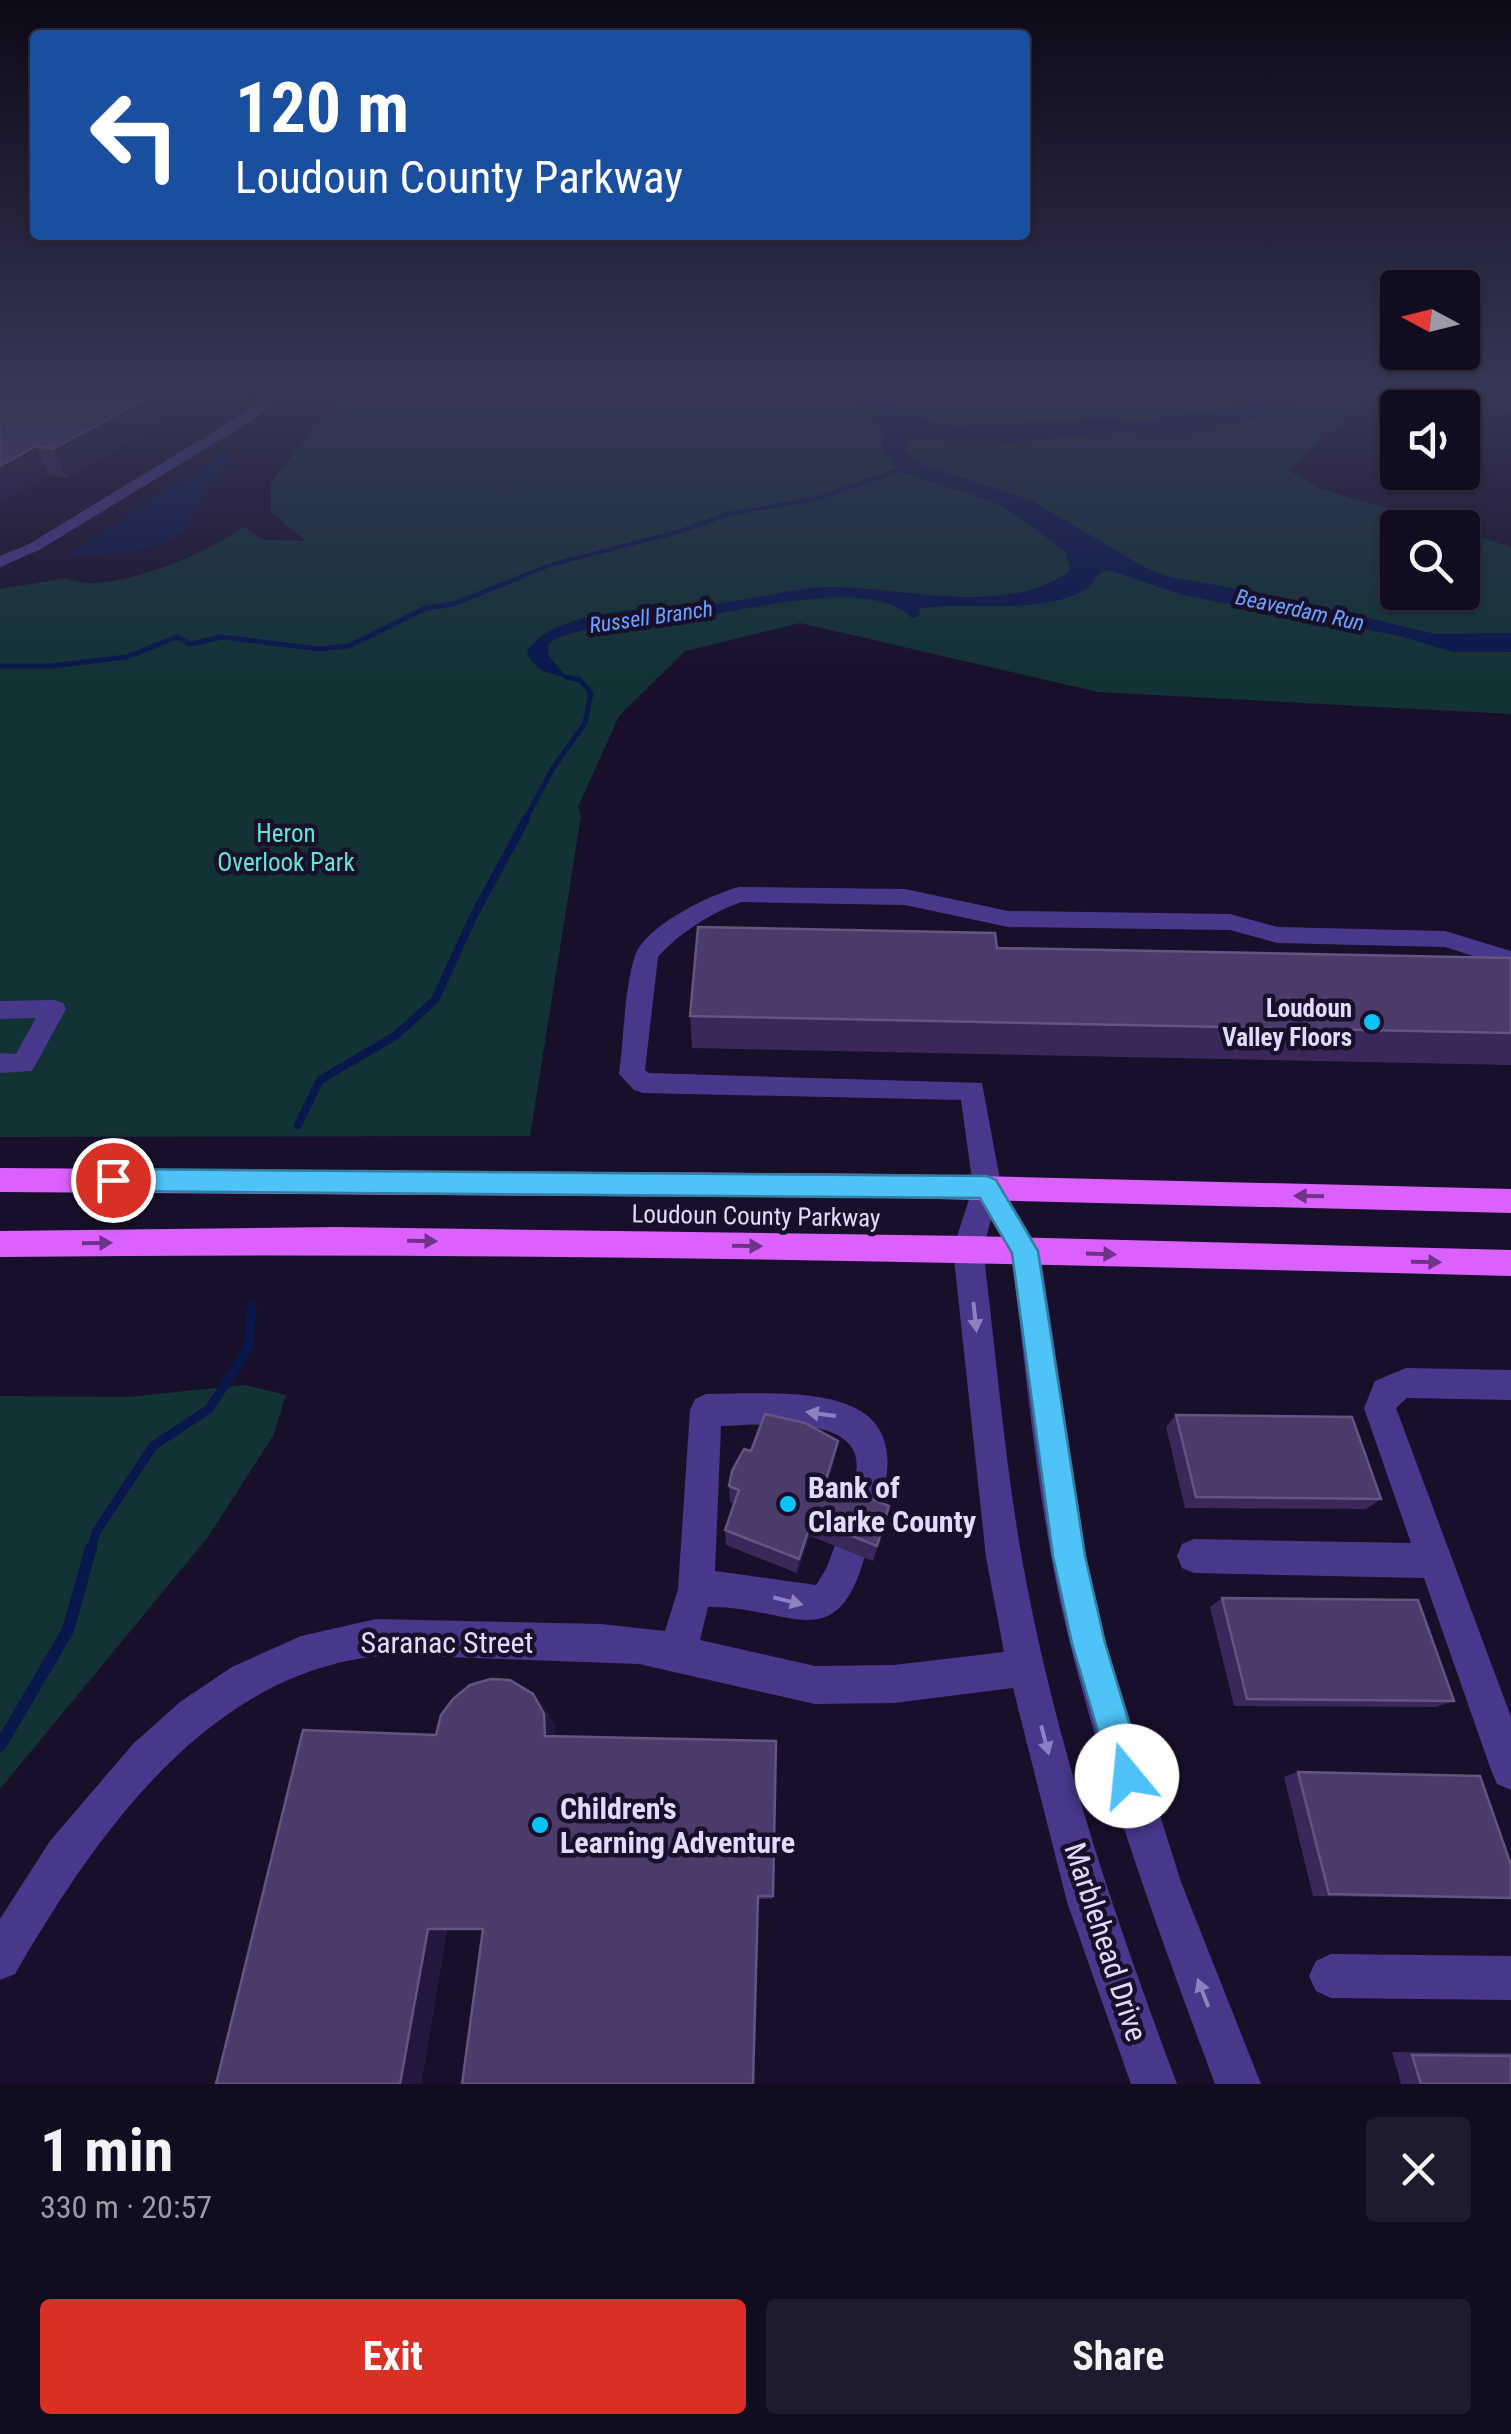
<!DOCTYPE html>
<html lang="en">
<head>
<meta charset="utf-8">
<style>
	:root { --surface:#120c20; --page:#1f1a2d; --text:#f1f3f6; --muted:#9c9ba5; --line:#312c3e; --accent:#d93025 }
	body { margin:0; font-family:"Roboto Condensed",sans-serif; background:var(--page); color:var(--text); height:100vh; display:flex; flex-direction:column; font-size:38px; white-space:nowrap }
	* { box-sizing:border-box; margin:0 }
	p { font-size:32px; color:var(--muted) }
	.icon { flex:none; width:55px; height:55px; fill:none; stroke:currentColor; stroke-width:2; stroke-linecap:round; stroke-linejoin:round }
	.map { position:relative; height:2084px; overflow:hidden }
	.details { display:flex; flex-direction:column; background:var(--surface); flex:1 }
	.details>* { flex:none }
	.top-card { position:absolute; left:30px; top:30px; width:1000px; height:210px; border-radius:10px; box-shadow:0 2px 8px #0004,0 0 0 2px var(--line); background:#1a4fa0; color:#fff; overflow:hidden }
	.needle { width:65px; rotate:277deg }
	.tools { position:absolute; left:1380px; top:270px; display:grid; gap:20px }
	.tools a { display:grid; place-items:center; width:100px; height:100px; border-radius:10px; background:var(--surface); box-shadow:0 2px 8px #0004,0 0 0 2px var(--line); font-size:50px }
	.pin { position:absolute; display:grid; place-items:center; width:85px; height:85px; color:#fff; margin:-42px; border:5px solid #fff; border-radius:50%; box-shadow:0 2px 10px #0007 }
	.me { position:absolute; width:110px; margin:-55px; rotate:343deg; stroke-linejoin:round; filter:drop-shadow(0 0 8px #0008) }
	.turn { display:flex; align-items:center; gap:35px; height:210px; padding:0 40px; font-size:45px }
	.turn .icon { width:130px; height:130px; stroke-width:2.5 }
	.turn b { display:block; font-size:70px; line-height:85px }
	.round { display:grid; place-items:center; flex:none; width:105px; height:105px; border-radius:10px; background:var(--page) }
	.overview { display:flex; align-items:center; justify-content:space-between; height:170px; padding:0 40px }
	h1 { font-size:60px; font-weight:700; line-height:75px }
	.primary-button { display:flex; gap:20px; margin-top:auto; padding:20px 40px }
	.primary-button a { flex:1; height:115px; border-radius:10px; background:var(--accent); color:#fff; font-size:40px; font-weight:700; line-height:115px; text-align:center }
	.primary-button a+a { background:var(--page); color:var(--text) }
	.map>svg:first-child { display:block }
</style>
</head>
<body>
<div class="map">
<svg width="1511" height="2084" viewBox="0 0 1511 2084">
	<rect width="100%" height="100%" fill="#18102b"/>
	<g fill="#123236">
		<path d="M344 388H1383L1288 470 1319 488 1448 527 1398 528V592H1462L1463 532 1511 547V714L1098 692 800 623 685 651 619 716 578 807 581 816 530 1136 0 1137V589L67 578C104 598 214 552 243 526L262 540 306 541 271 512V483Z"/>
		<polygon points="1447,388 1511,388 1511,412 1434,396"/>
		<polygon points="245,1385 286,1395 273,1436 208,1537 0,1789 0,1396 128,1397"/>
	</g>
	<g fill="#08174c">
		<path d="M846 388H884L907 414 956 426 1098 418 1149 420 1229 407 1271 388H1322L1297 404 1266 417 1183 434 1115 432 1013 442 907 439 904 448 911 459 931 468 1031 500 1142 566 1170 577 1282 597 1435 634 1511 633V652H1453L1400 636 1182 595 1108 570C1097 573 1097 577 1091 585 1082 594 1067 598 1055 601 1010 611 964 602 920 608L919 616 912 618C870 576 754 610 701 616 685 617 670 613 654 615 621 618 588 629 556 638L548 645 549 656 566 677C548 674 534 670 527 652 556 603 679 609 728 602 763 597 799 587 834 587 904 588 1014 618 1071 569L1065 551 1012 512 991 501 899 471 882 449V430Z"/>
		<path d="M238 449C232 464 218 473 209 485 198 500 193 519 181 532 161 554 94 554 65 557L218 457Z"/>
	</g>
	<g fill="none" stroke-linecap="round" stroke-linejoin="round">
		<polyline stroke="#08174c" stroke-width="4" points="520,577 553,564 678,532 728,514 815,499 906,468"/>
		<g stroke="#08174c" stroke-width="5">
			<polyline points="0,666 51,666 127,657 177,637 190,644 222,637 319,649 349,646 426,608 453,604 526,575"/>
			<polyline points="524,822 553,768 585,723 591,693 580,680 566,677"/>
		</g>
		<polyline stroke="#08174c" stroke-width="8" points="298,1125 320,1080 395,1036 435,1000 474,915 526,819"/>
		<polyline stroke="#08174c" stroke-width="9" points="91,1551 96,1532 153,1446 209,1409 248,1349 252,1306"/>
		<polyline stroke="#08174c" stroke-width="12" points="0,1746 68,1630 91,1548"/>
		<g fill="#48388c" fill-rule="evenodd">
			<polygon points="276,388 289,388 256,418 39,550 0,567 0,556 29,544 246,412"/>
			<path d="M739 887 905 889 1008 911 1230 914 1277 927 1445 931 1511 951V968L1445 947 1277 943 1230 930 1008 927 905 905 741 902C711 913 679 933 658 957L645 1070 649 1073 982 1083 1001 1185 1040 1251 1086 1556 1106 1643 1181 1882 1261 2084H1215C1161 1939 1108 1794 1070 1644 1038 1517 1028 1383 1011 1253L991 1220 983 1249C996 1352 1004 1457 1022 1559 1054 1739 1113 1913 1177 2084H1131L1067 1902 1013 1688 894 1703 815 1704 639 1664 392 1655C212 1665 97 1833 15 1974L0 1980V1919L50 1841 133 1744 180 1702 232 1667 301 1636 376 1619 601 1624 665 1631 678 1589 690 1410 695 1399 706 1394C805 1393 932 1381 872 1525L860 1530 848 1525C840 1507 852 1492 856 1473 867 1412 759 1425 721 1426L715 1571 816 1585 826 1569 837 1540 849 1535 861 1540 866 1552C837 1662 789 1605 708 1607L700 1640 815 1666 894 1665 1004 1652 986 1557 953 1249 973 1187 961 1100 643 1093 634 1090 619 1074C624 1039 624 989 635 956 645 926 711 894 739 887Z"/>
			<polygon points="54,1000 63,1003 66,1009 32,1071 0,1073 0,1053 16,1054 36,1018 0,1019 0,1001"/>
			<polygon points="1406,1368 1511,1370 1511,1400 1407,1398 1396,1408 1511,1717 1511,1790 1497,1784 1491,1770 1424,1578 1194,1573 1182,1568 1177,1556 1182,1544 1194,1539 1411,1543 1364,1408 1375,1381"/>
			<polygon points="1331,1954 1511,1956 1511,2000 1331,1998 1316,1991 1309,1976 1316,1961"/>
		</g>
		<g fill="#da61ff" fill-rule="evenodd">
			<polygon points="0,1168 896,1174 1511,1189 1511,1213 896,1198 0,1192"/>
			<path d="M336 1227 968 1236 1511 1250V1276C1007 1263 504 1251 0 1257V1231Z"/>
		</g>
	</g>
	<g fill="#392859">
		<polygon points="0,388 202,388 155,414 159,425 67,478 49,475 0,503"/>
		<polygon points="997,948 1511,958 1511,1065 692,1048 690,1016"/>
		<polygon points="1176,1415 1381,1499 1366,1509 1185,1508 1166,1427"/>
		<polygon points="835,1459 828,1481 889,1506 873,1561 810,1536 797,1573 726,1545 725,1530 734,1504 730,1502 729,1486"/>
		<polygon points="1222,1598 1454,1701 1436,1707 1234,1706 1210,1607"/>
		<polygon points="533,1694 544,1707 555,1726 555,1736 773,1896 772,1899 758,1899 483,1930 447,1930 421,2084 216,2084 436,1735"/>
		<polygon points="1298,1772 1511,1865 1511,1899 1313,1896 1284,1777"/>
		<polygon points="1392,2052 1511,2053 1511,2084 1401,2084"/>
	</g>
	<g fill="#24173f">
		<polygon points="143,388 202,388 155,414 159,425 67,478 53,449 130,395"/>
		<polygon points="36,446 49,475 0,503 0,466"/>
		<polygon points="838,1441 835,1459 823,1497 826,1480"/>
		<polygon points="812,1520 810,1536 797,1573 799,1559"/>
		<polygon points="533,1694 544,1707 555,1726 556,1747 545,1736"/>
		<polygon points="428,1929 447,1930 421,2084 400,2084"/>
	</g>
	<g fill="#4b3b6b" stroke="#635482" stroke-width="2.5">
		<polygon points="0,388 143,388 130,395 149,397 53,449 36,446 0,466"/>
		<polygon points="698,927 995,933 997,948 1511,958 1511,1033 690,1016"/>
		<polygon points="765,1414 805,1423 838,1441 826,1480 889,1506 877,1546 812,1520 799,1559 725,1530 739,1490 729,1486 732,1471 744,1449 751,1451"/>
		<polygon points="1176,1415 1352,1417 1381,1499 1196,1497"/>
		<polygon points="1222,1598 1418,1600 1454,1701 1247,1699"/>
		<polygon points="491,1679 510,1680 533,1694 544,1714 545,1736 776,1741 773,1896 758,1896 753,2084 462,2084 483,1929 428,1929 400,2084 216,2084 303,1730 436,1735 441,1715 453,1699 470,1685"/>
		<polygon points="1298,1772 1480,1776 1511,1865 1511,1898 1329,1894"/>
		<polygon points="1412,2055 1511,2056 1511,2084 1421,2084"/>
	</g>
	<defs><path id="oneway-solid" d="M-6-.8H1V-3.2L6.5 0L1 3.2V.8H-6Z" transform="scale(2.5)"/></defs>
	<g fill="#6f348a">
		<use href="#oneway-solid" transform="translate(1309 1196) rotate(-179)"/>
		<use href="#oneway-solid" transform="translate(422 1241) rotate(1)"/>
		<use href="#oneway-solid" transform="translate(97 1243) rotate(-1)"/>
		<use href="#oneway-solid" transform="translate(747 1246) rotate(1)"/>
		<use href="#oneway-solid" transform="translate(1101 1254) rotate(2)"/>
		<use href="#oneway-solid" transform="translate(1426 1262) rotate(1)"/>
	</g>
	<g fill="#8e81c0">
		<use href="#oneway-solid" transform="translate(975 1317) rotate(84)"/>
		<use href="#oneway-solid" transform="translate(821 1414) rotate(-172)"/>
		<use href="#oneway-solid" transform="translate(788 1601) rotate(14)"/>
		<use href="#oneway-solid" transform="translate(1045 1740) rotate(75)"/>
		<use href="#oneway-solid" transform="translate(1203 1993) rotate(-111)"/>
	</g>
	<linearGradient id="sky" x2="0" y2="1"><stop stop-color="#0d0918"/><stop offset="0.57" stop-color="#373755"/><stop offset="1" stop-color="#373755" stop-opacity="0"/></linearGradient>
	<rect width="1511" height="679" fill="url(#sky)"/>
	<polygon fill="#4fc3f7" stroke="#337fa1" stroke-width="2.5" points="113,1169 987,1176 996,1180 1038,1251 1085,1556 1105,1643 1145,1776 1140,1789 1127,1794 1115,1789 1072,1643 1053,1556 1012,1253 980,1198 113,1191 104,1188 101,1180 104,1172"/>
	<g fill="#06c3ff" stroke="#18102b" stroke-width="4">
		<circle cx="1372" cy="1022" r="10"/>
		<circle cx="788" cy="1504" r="10"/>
		<circle cx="540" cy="1825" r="10"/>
	</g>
	<g text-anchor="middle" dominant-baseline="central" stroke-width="9" stroke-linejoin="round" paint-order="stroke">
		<g font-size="22" font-style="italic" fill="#68a4ff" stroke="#18102b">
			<text transform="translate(1300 610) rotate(12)">Beaverdam Run</text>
			<text transform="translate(651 617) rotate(-8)">Russell Branch</text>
		</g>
		<g font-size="25" fill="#5fe6d8" stroke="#18102b">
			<text x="286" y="833">Heron<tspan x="286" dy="29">Overlook Park</tspan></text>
		</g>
		<g font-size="25" font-weight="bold" fill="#e3daff" stroke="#18102b" text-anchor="end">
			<text x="1352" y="1008">Loudoun<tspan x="1352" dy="29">Valley Floors</tspan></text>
		</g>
		<g font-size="25" fill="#e3daff" stroke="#18102b">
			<text transform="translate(756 1216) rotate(1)">Loudoun County Parkway</text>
		</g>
		<g font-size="30" font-weight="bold" fill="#e3daff" stroke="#18102b" text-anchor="start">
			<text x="808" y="1487">Bank of<tspan x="808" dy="34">Clarke County</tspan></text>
			<text x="560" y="1808">Children's<tspan x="560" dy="34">Learning Adventure</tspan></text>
		</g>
		<g font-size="30" fill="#e3daff" stroke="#18102b">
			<text x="447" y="1642">Saranac Street</text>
			<text transform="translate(1106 1942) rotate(72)">Marblehead Drive</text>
		</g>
	</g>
</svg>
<div class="tools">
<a><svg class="needle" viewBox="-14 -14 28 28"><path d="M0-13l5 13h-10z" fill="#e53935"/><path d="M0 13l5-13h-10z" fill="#9c9ba5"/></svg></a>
<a><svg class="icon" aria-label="sound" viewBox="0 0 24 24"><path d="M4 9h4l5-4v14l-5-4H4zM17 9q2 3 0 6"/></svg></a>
<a><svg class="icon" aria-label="search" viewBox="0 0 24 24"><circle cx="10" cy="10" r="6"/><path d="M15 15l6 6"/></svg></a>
</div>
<div class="pin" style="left:113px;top:1180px;background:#d93025"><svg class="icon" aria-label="arrive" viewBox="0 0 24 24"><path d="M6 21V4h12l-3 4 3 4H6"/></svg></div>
<svg class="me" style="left:1127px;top:1776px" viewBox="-20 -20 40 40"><circle r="19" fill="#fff"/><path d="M0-13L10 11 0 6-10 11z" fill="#4fc3f7"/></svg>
<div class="top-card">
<div class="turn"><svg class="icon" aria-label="left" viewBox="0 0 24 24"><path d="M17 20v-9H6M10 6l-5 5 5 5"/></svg><div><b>120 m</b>Loudoun County Parkway</div></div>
</div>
</div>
<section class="details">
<div class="overview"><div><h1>1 min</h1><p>330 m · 20:57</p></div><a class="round"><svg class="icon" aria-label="close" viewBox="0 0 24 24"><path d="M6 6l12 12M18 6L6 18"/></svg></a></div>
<div class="primary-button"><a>Exit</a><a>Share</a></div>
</section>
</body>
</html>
